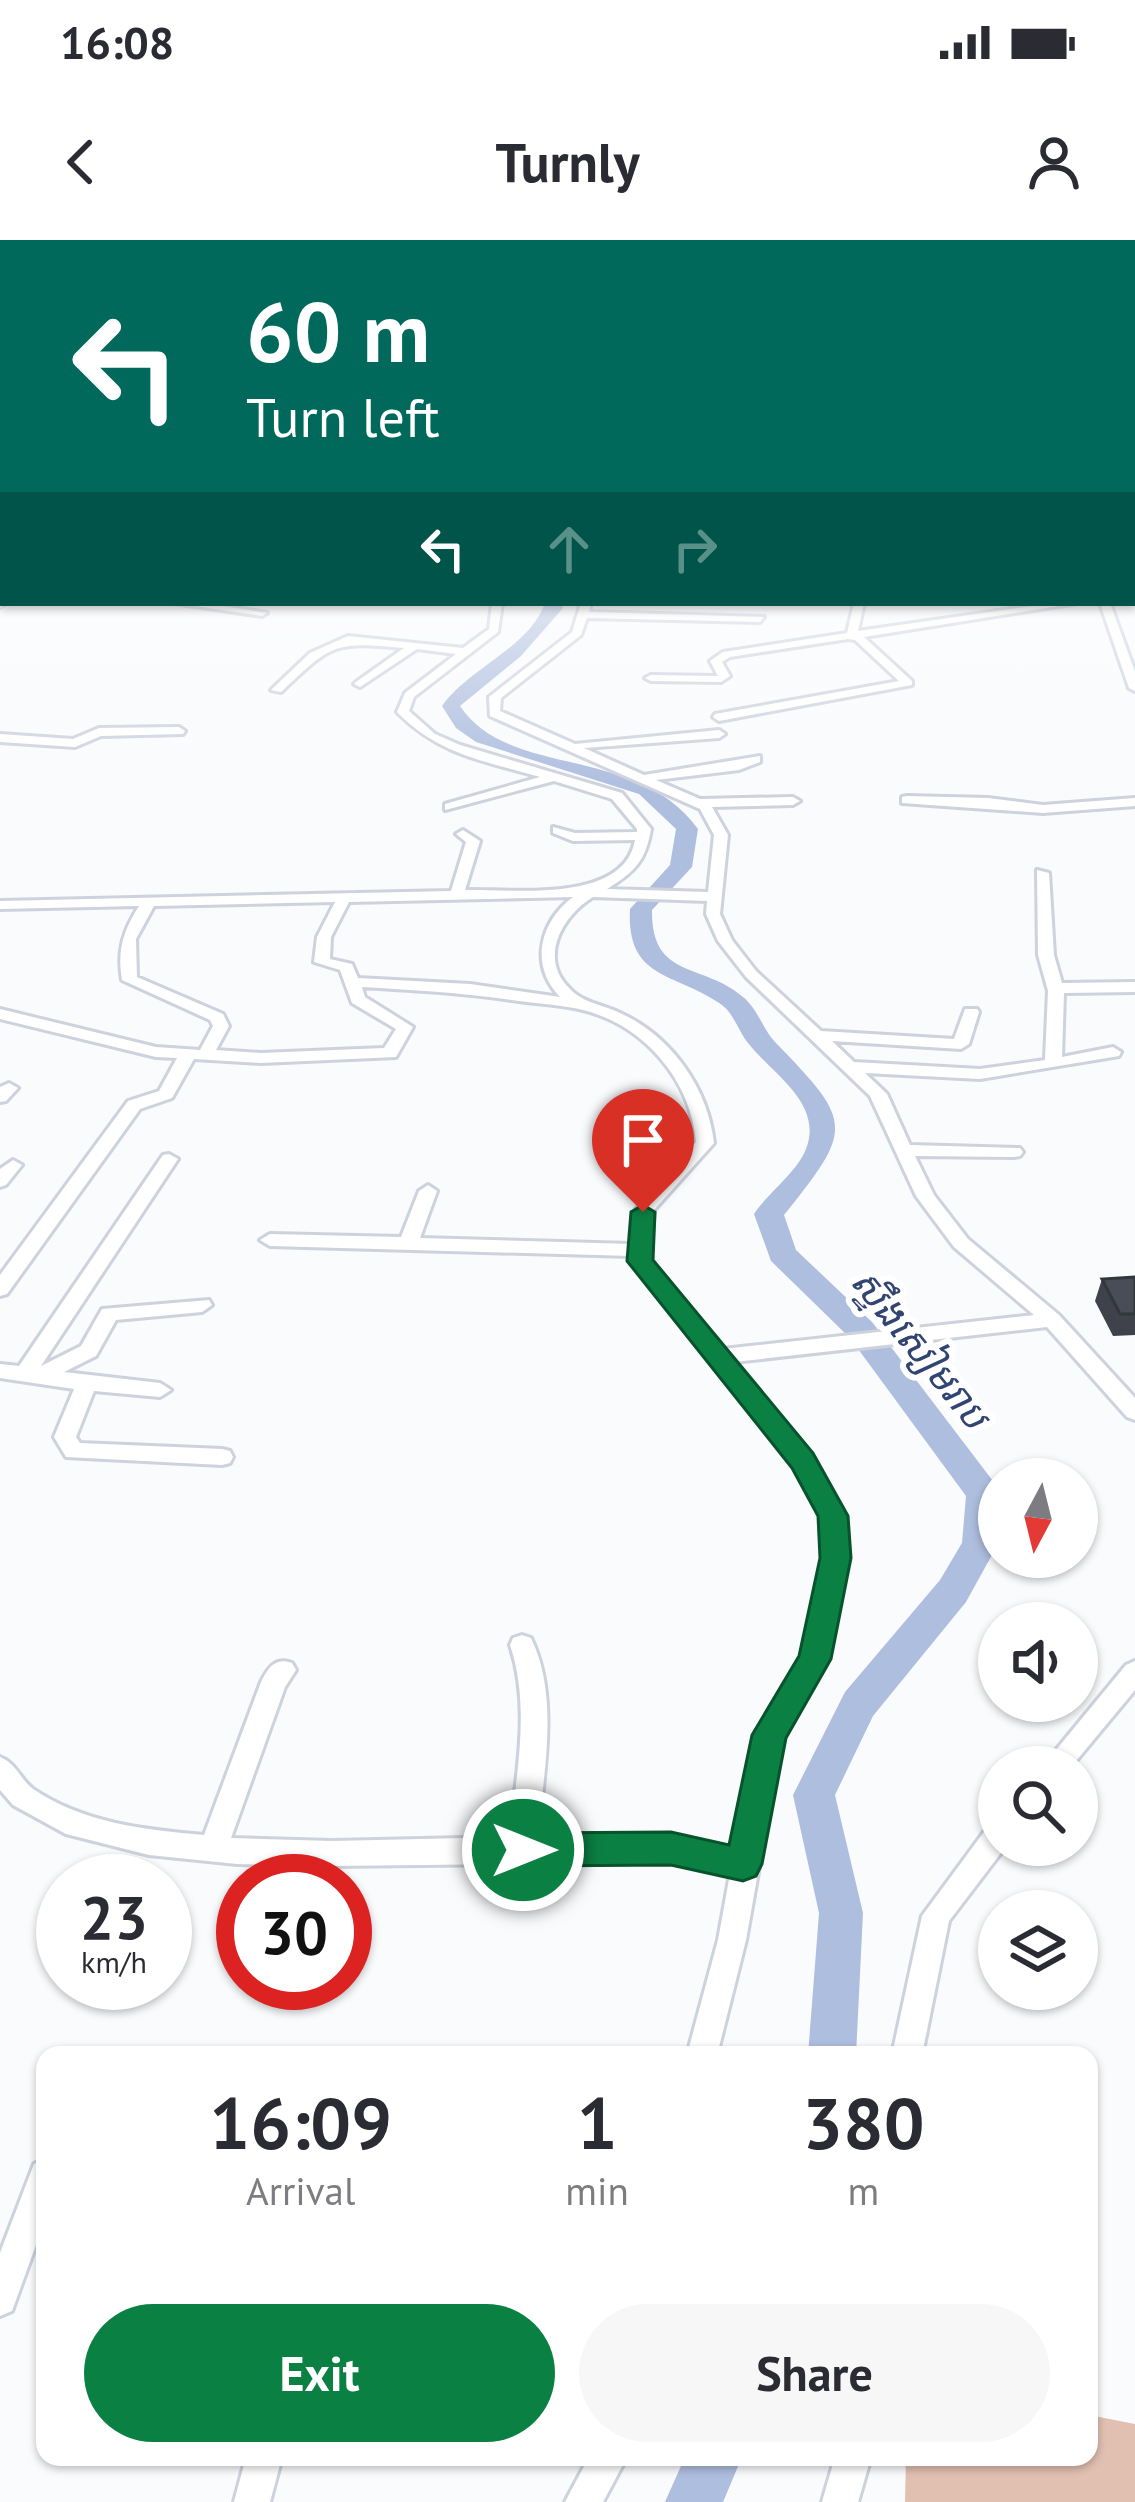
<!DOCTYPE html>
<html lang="en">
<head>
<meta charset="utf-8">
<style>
	:root { --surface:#fff; --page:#f7f7f7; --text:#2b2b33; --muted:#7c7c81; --accent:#0b8043 }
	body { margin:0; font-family:"PT Sans","Noto Sans Khmer",sans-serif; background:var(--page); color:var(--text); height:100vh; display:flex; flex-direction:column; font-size:45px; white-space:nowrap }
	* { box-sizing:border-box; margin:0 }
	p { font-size:39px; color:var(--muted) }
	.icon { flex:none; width:66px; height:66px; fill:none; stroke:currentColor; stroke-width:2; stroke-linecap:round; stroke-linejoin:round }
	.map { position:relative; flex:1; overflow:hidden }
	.side { position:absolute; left:36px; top:1806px; width:1062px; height:420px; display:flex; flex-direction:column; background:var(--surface); border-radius:24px; box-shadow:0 3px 9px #0004 }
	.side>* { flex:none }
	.guide { position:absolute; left:0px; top:0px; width:1137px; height:366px; box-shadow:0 3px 9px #0004; background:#00695c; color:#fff; overflow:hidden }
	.needle { width:78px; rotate:187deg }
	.buttons { position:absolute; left:978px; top:1218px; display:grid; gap:24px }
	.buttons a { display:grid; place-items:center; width:120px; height:120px; border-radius:50%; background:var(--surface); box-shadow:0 3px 9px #0004; font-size:60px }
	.speed { position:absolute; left:36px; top:1614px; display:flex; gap:24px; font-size:60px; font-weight:700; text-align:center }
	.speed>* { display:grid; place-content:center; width:156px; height:156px; border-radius:50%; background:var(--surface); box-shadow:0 3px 9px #0004; line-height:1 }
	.speed small { font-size:30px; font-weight:400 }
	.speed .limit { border:18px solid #d22; background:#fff; color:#111 }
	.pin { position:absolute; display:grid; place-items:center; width:102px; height:102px; color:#fff; margin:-123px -51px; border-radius:50% 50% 50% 0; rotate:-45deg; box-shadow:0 0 12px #0007 }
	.pin .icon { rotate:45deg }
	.me { position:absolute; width:132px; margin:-66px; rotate:90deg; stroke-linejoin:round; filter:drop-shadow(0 0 9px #0008) }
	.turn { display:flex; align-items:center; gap:42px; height:252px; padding:0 48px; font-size:54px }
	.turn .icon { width:156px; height:156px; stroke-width:2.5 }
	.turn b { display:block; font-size:84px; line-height:102px }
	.lanes { display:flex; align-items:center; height:114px; padding:0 48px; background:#0003; justify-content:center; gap:60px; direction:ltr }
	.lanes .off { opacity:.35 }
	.eta { display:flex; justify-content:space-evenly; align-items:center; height:204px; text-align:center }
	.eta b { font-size:72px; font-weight:800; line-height:84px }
	.action { display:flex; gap:24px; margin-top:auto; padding:24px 48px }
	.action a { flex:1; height:138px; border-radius:72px; background:var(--accent); color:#fff; font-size:48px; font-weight:800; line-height:138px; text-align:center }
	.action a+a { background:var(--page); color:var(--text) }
	.status { display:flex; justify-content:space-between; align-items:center; height:84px; padding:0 60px; background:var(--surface); direction:ltr }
	.status svg { height:33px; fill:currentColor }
	header { display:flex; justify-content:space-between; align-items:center; height:156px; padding:0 48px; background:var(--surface); font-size:54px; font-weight:800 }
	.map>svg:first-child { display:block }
</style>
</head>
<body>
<div class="status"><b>16:08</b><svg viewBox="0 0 49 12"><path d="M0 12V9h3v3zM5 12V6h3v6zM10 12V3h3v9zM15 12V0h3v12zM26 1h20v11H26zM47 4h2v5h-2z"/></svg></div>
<header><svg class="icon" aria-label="back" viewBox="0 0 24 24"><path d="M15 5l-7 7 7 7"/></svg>Turnly<svg class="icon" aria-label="person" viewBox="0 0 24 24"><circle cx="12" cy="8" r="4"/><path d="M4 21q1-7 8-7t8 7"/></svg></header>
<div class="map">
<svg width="1135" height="2262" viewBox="0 0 1135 2262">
	<rect width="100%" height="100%" fill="#fafbfd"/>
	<polygon fill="#e2c0b1" points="1089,2175 1135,2184 1135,2262 905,2262 906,2217 1089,2217"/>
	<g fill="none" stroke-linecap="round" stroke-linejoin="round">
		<g fill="#aebedf" fill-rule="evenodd">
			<path d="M545 363H561L563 368 521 416 460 466C510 540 635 503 698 589L692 627 652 670C651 740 703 722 743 757 757 768 763 789 775 802 853 882 854 888 784 975L796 1010 872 1082 999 1249 998 1304 966 1362 873 1476 835 1555 863 1673 856 1815H808L819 1673 793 1555 845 1452 940 1340 962 1303 966 1256 850 1098 771 1021 754 974C768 953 797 932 806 909 824 863 771 833 748 803 739 792 734 774 722 765 676 732 626 741 630 669L670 625 676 589 639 554 476 502 456 488 442 466C469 428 530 407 545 363Z"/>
			<polygon points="685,2217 742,2217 723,2262 665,2262"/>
		</g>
		<g stroke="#cdd2dd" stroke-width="6">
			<g id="minor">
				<polygon points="3,240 3,247 0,248 0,241"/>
				<rect x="0" y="293" width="3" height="6"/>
				<polygon points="3,324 3,331 0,332 0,325"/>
				<rect x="1134" y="351" width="1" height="6"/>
				<polygon points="3,357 3,363 6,363 0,367 0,358"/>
				<polygon points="174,363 205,363 267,373 262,376"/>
				<path d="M492 363H502L498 392 414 457 409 471 435 494 460 505 622 553 651 589C646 620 635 632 607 649L708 652 714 595 700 569 490 476 489 457 572 392 581 363H591L589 372 764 377 760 382 587 378 581 395 501 458 500 471 575 504 719 490 725 494 719 498 584 508 644 535 760 516V522L739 530 656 540 700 559 793 557 800 561 793 565 712 567 728 595 720 674 732 700 756 731 821 791 954 799 965 769H977L979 772 969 804 961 809 832 801 854 822 980 829 1045 820 1048 751 1038 715 1037 630 1049 633 1054 715 1062 743 1135 742V752L1064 753 1062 817 1113 807 1121 812 1119 816 980 839 865 833 887 854 910 905 1020 908 1023 912 1020 916 1014 917 915 916 934 955 968 999 1059 1075 1135 1158V1180L1127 1177 1047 1087 734 1122 811 1215 845 1277 847 1318 828 1419 782 1497 746 1700 717 1815H687L718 1700 730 1634 672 1622 332 1626 237 1624 149 1615 66 1594 13 1565 0 1550V1517C16 1523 20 1539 33 1549 83 1583 146 1590 204 1595L261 1442C268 1428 275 1417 292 1423L296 1430 285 1447 231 1598 332 1601 510 1597C516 1534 531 1467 510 1405L513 1398 522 1395 531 1398C560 1458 543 1533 538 1597L672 1596 735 1609 756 1495 803 1417 823 1318 821 1277 795 1226 633 1025 631 1016 270 1006 260 1000 270 994 401 997 419 951 428 945 437 951 420 998 632 1004 636 969 696 902C691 840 644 785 583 770 563 765 540 764 519 761 466 753 414 750 362 747L365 757 413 787 396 817 261 823 194 819 172 858 140 869 7 1054 0 1056V1035L128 861 159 851 177 818 156 817 0 779V769L156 807 200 810 213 786 210 780 122 740C117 711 123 691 139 666L0 669V661L451 651 466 602 456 594 463 590 480 601 465 650C513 649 624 664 635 600L573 601 553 593V587L575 593 637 592V589L612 559 554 541 445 570V564L540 537C485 521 439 515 397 472L405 453 456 414 417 409 360 447 354 444 356 442 404 408C333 401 332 404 281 452L271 450 310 413 348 396 463 408 489 389ZM573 657C540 682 529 725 560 757L470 744 358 738 352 724 330 719 331 697 349 662ZM593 657 707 661 706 674 718 701 746 737 870 856 916 956 954 1007 1034 1075 723 1109 650 1020 654 970 714 903C708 848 671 796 620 773 604 765 583 763 570 749 538 718 562 676 593 657ZM335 662 317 697 314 722 340 730 352 763 396 789 384 808 261 813 216 810 229 786 223 774 137 737 136 699 154 666Z"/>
				<polygon points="854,363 864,363 858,391 1052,363 1078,363 864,397 912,441 912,445 719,481 713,477 715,474 899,441 855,400 848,399 730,417 722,422 730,436 721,442 651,441 645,438 651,435 718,436 710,421 723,412 847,393"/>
				<polygon points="1100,363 1110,363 1135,432 1135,451 1129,448"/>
				<polygon points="179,487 185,491 183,494 101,496 75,507 0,502 0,494 73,499 99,488"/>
				<polygon points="907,556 988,558 1043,565 1135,558 1135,566 1043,573 902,563 902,557"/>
				<polygon points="9,843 18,848 6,861 0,862 0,847"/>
				<polygon points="169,914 178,919 41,1126 81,1106 102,1069 209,1060 212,1065 202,1072 116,1080 96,1116 64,1132 160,1143 171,1150 160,1157 94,1151 76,1197 80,1203 222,1209 230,1211 233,1217 230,1223 222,1225 66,1217 54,1197 74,1149 0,1138 0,1124 19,1126 163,915"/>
				<polygon points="13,920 22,925 6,945 0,947 0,929"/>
				<polygon points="1135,1421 1135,1450 1071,1527 1042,1527 1126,1425"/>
				<polygon points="999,1582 999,1605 1007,1605 949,1681 922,1815 892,1815 922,1676 989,1585"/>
				<polygon points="45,1919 45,1980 12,2071 0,2076 0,2013 34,1924"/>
				<polygon points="246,2217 282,2217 270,2262 234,2262"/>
				<polygon points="589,2217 627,2217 603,2262 565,2262"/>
				<polygon points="835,2217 871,2217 858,2262 822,2262"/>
			</g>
		</g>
		<use href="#minor" fill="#fff" fill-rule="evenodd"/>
	</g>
	<polygon fill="#3f424b" points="1135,1037 1135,1095 1113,1096 1095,1061 1102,1039"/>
	<polygon fill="#494d57" stroke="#33363d" stroke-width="3" points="1135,1037 1135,1074 1120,1074 1102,1039"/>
	<linearGradient id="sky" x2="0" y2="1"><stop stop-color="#91b8e4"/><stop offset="0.43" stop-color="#fdfdfe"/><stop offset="1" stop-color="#fdfdfe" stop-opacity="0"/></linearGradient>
	<rect width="1135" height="552" fill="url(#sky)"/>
	<polygon fill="#0b8043" stroke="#07532c" stroke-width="3" points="643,965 655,972 653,1020 813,1213 848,1276 851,1318 831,1419 786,1498 762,1624 756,1636 743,1641 671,1625 523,1626 510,1621 505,1610 510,1598 523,1593 671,1592 729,1605 752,1495 799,1416 820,1318 818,1276 792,1228 627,1021 631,972"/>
	<g text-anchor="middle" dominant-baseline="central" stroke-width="12" stroke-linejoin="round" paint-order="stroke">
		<g font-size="39" font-style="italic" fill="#314472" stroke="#fff">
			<text transform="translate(921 1108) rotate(51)">ស្ទឹងសៀមរាប</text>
		</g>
	</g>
</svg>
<div class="buttons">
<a><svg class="needle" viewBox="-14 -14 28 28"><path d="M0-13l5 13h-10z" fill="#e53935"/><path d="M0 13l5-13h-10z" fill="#7c7c81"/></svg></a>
<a><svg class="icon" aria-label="sound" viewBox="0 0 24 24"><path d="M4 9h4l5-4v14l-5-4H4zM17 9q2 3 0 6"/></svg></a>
<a><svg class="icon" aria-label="search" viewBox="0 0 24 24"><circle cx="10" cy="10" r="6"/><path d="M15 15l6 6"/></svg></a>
<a><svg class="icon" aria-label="layers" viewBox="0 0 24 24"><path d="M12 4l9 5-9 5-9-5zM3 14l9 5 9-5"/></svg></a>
</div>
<div class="speed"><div>23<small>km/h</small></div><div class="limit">30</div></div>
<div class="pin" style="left:643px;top:972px;background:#d93025"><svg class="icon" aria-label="arrive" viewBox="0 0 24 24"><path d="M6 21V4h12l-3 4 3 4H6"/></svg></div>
<svg class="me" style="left:523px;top:1610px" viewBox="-20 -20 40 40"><circle r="17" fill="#0b8043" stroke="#fff" stroke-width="3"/><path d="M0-11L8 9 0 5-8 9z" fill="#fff"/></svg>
<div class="guide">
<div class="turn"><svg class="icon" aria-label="left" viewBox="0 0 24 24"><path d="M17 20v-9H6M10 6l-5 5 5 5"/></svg><div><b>60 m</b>Turn left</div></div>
<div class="lanes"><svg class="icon" aria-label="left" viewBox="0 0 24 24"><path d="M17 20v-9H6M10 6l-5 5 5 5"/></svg><svg class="icon off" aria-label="ahead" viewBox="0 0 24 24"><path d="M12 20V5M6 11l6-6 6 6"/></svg><svg class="icon off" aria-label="right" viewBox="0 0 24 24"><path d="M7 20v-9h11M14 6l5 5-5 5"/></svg></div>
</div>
<section class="side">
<div class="eta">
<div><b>16:09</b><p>Arrival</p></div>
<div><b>1</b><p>min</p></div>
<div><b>380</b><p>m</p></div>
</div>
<div class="action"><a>Exit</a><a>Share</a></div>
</section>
</div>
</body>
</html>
